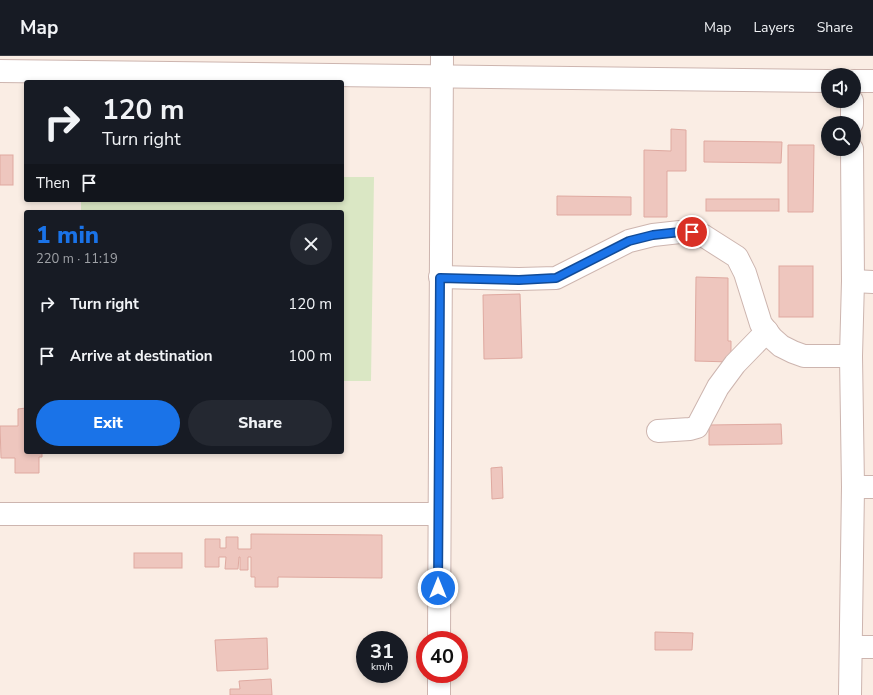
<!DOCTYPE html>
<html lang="en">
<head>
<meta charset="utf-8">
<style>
	:root { --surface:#171b24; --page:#242831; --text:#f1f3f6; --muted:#9ea1a6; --line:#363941; --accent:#1a73e8 }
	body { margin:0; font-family:"Nunito Sans",sans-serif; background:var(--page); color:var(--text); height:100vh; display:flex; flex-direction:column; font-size:15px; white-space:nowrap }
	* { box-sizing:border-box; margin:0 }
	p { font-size:13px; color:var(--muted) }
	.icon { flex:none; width:22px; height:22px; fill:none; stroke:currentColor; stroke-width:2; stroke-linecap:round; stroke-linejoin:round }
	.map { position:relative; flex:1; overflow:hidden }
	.sheet { position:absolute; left:24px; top:154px; width:320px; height:244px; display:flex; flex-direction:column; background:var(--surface); border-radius:4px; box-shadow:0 2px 6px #0003 }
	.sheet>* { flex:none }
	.guide { position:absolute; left:24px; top:24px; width:320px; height:122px; border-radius:4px; box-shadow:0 2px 6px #0003; background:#171b24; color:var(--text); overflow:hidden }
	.buttons { position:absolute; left:821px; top:12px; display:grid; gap:8px }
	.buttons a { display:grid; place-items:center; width:40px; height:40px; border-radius:50%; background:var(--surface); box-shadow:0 2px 6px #0003; font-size:20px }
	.speed { position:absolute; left:356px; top:575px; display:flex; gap:8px; font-size:20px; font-weight:700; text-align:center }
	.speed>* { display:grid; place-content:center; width:52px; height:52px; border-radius:50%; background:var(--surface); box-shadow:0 2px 6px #0003; line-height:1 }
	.speed small { font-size:10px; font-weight:400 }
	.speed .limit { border:6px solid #d22; background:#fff; color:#111 }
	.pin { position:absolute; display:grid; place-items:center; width:34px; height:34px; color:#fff; margin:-17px; border:2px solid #fff; border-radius:50%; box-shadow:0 1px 4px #0007 }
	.me { position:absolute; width:44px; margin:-22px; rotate:0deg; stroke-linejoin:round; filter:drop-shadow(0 0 3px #0008) }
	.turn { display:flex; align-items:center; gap:14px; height:84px; padding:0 12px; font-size:18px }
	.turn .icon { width:52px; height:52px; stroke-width:2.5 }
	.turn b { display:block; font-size:28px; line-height:34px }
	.then { display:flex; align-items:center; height:38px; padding:0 12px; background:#0003; gap:8px; font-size:15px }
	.round { display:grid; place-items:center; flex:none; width:42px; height:42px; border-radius:21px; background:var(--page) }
	.summary { display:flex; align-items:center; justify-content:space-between; height:68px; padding:0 12px }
	h1 { font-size:24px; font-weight:800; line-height:30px; color:var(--accent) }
	.primary-button { display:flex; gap:8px; margin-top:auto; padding:8px 12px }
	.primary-button a { flex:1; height:46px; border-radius:24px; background:var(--accent); color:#fff; font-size:16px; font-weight:800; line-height:46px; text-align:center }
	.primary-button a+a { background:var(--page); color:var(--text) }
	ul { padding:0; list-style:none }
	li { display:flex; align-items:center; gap:12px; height:52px; padding:0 12px }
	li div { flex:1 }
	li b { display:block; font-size:15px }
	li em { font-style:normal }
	header { display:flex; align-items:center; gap:24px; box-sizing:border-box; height:56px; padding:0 20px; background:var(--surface); border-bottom:1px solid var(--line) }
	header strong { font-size:19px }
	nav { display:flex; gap:22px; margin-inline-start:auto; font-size:14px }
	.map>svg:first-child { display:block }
</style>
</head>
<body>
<header>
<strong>Map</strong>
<nav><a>Map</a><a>Layers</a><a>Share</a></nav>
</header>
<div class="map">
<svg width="873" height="639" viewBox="0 0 873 639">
	<rect width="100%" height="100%" fill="#faede4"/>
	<polygon fill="#dae7c4" points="342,121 374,121 371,325 342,325 342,156 81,156 81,144 342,144"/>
	<g fill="#eec6be" stroke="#dfa9a0">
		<polygon points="671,73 686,74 686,115 667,115 667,161 644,161 644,94 671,95"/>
		<polygon points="704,85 782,86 781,107 704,106"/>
		<polygon points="788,89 814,89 813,156 788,156"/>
		<rect x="0" y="99" width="13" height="30"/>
		<polygon points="557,140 631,141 631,159 557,159"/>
		<rect x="706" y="143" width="73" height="12"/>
		<rect x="779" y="210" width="34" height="51"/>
		<polygon points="696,221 728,222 728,285 731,285 731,306 695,305"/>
		<polygon points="520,238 522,302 484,303 483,239"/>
		<polygon points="26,352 26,396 42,396 42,401 39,401 39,417 15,417 15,402 1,402 0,370 18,370 18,353"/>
		<polygon points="781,368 782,388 709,389 709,369"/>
		<polygon points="502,411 503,442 492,443 491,412"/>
		<polygon points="251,478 382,479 382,522 278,521 278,531 255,531 255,521 251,521 251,501 248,501 248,514 240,514 240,501 239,501 238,513 225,513 226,501 219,501 219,511 205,511 205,483 220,483 220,492 226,492 226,481 238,481 238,493 251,493"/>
		<rect x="134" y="497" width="48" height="15"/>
		<polygon points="655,576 693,577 692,594 655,594"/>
		<polygon points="267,582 268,613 217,615 215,584"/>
		<polygon points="271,623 272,639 230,639 230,633 240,633 239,625"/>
	</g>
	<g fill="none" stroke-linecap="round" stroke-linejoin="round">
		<g stroke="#cdb5af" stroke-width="24">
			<g id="minor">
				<polyline points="0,15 828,25"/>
				<polyline points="854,25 873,25"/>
				<polyline points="852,45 852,67"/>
				<polyline points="440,221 519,223 556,222 629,185 653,179 680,176 692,176 704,180 737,201 745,217 761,268 772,282 781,290 793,296 804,300 851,300"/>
				<polyline points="853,225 873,226"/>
				<polyline points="658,375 690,373 697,371 718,331 735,308 767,275"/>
				<polyline points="853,431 873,431"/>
				<polyline points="0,458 439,458"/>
				<polyline points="439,584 442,0"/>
				<polyline points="851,591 873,591"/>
				<polyline points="439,639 439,618"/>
				<polyline points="850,639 853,431 851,300 853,225 852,93"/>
			</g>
		</g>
		<use href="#minor" stroke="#fff" stroke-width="22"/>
	</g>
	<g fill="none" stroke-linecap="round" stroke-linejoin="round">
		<g stroke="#114b97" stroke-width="10">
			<polyline id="route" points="438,532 440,222 519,224 556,222 629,185 653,179 680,176 692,176"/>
		</g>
		<use href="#route" stroke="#1a73e8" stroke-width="7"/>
	</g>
</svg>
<div class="buttons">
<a><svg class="icon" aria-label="sound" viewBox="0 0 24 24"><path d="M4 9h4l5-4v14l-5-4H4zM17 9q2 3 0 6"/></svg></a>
<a><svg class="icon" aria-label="search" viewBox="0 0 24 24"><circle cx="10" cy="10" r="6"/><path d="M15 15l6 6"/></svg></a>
</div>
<div class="speed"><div>31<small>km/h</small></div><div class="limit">40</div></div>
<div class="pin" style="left:692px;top:176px;background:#d93025"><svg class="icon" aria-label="arrive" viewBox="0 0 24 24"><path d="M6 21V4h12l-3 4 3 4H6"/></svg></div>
<svg class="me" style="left:438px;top:532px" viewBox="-20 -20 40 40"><circle r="17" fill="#1a73e8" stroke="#fff" stroke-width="3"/><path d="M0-11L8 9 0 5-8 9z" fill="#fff"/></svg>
<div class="guide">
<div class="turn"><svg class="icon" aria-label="right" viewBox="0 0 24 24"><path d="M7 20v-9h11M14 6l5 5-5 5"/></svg><div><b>120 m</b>Turn right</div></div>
<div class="then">Then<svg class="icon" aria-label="arrive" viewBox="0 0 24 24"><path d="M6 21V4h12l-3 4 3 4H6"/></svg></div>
</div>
<section class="sheet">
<div class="summary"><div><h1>1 min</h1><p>220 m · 11:19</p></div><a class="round"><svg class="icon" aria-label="close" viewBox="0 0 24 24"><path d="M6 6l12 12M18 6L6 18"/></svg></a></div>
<ul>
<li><svg class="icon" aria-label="right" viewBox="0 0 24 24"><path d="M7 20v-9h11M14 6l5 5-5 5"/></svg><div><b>Turn right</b></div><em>120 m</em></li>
<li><svg class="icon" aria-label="arrive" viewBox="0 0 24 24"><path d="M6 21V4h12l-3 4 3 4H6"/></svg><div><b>Arrive at destination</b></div><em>100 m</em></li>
</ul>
<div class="primary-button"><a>Exit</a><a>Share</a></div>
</section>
</div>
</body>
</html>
